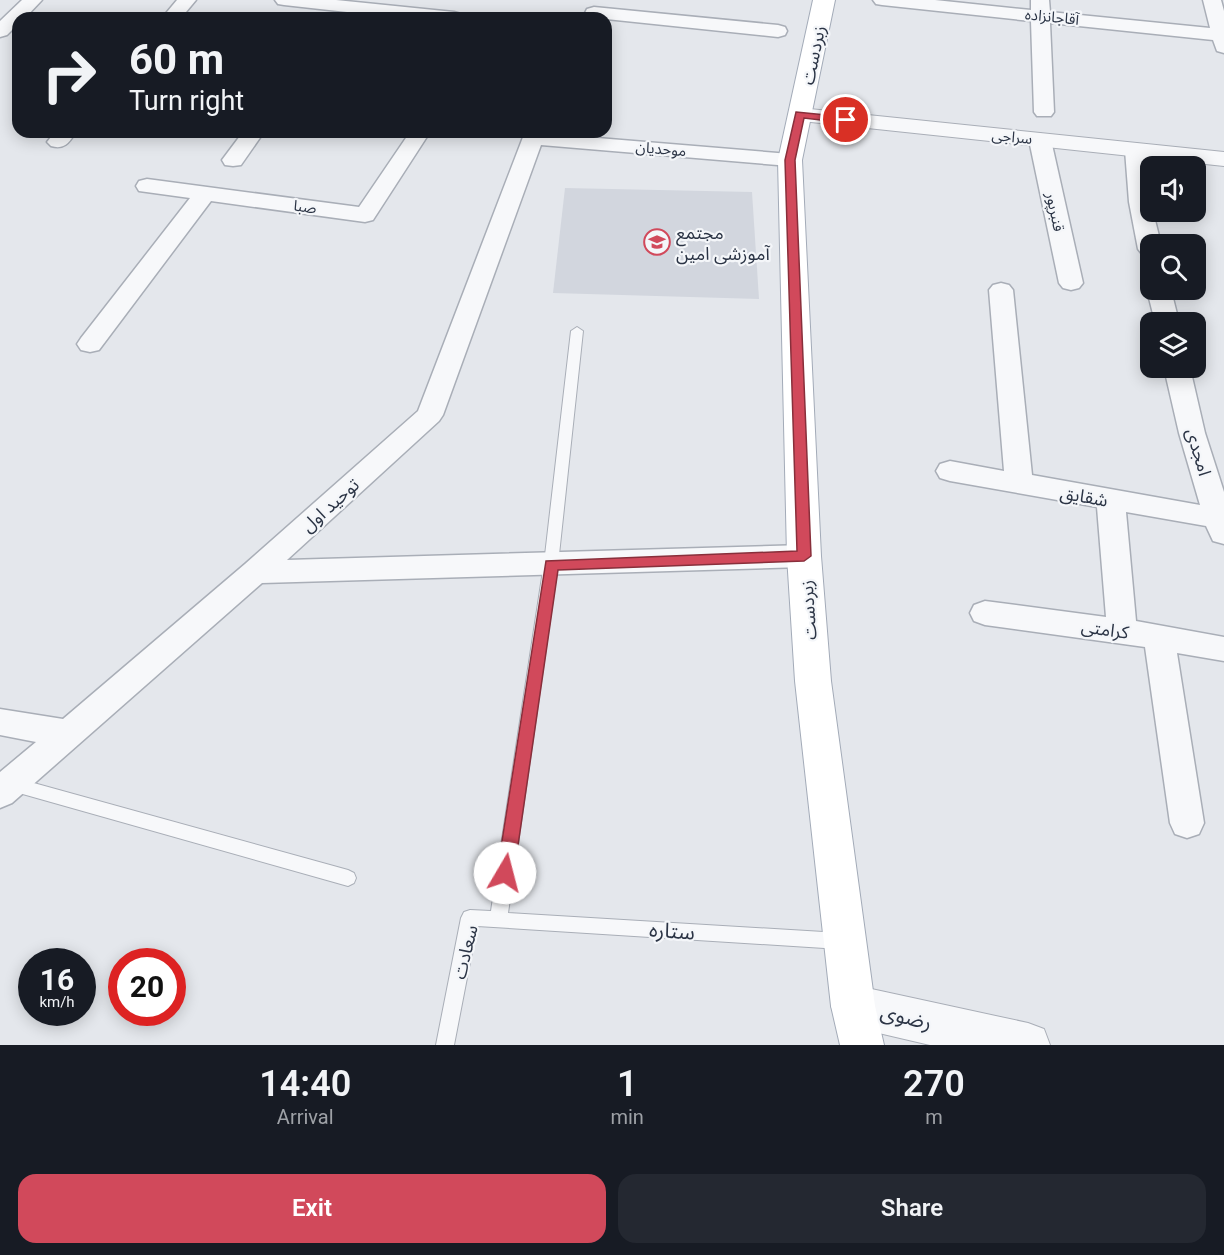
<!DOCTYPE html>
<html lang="en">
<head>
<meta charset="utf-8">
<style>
	:root { --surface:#171b24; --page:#242831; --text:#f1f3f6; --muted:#9ea1a6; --accent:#d1495b }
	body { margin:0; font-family:Roboto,"Noto Sans Arabic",sans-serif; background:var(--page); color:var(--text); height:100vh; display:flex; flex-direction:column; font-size:22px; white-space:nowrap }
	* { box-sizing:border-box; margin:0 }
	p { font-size:20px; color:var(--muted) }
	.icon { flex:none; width:33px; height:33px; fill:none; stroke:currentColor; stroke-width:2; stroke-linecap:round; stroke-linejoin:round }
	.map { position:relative; height:1045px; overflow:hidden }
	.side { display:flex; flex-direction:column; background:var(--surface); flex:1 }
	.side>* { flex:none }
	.hud { position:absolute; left:12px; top:12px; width:600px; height:126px; border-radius:18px; box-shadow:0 3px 15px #0003; background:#171b24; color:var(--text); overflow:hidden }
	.buttons { position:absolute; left:1140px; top:156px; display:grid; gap:12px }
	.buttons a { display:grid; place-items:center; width:66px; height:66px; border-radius:12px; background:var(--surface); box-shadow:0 3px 15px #0003; font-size:30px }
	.speed { position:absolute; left:18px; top:948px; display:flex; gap:12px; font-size:30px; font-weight:700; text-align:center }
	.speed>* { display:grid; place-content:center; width:78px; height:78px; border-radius:50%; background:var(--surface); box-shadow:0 3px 15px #0003; line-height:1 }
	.speed small { font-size:15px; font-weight:400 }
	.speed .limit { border:9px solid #d22; background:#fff; color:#111 }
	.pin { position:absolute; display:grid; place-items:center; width:51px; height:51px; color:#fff; margin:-26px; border:3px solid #fff; border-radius:50%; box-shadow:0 2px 6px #0007 }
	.me { position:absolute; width:66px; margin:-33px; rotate:8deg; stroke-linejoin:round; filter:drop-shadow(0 0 4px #0008) }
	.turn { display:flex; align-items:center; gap:21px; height:126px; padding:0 18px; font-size:27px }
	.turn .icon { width:78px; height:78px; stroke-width:2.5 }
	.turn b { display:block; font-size:42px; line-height:51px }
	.eta { display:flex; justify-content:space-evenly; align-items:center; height:102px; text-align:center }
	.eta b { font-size:36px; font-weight:600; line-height:42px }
	.primary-button { display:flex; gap:12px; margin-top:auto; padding:12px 18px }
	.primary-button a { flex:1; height:69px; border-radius:18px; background:var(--accent); color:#fff; font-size:24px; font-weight:600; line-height:69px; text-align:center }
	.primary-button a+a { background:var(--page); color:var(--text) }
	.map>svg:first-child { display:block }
</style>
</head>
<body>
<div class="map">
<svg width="1224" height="1045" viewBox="0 0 1224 1045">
	<rect width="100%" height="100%" fill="#e4e7ec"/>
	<polygon fill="#d2d6de" points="565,188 752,192 759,299 553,293"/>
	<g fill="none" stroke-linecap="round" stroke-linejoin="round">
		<g stroke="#a9aeb7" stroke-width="2">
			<g id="service">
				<polygon points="577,327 583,331 558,564 508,913 840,933 846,935 849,941 846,947 840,949 477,926 454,1045 436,1045 461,918 464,912 470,910 491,911 544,564 571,331"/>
				<polygon points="12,777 348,870 354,873 356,878 354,883 348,886 12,791 6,789 4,784 6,779"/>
			</g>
		</g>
		<g stroke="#a9aeb7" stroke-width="3">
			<g id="minor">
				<polygon points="22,0 42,0 25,18 18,18 18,24 7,35 0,37 0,21"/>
				<polygon points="177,0 196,0 181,18 162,18"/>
				<polygon points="275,0 336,0 454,12 461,14 463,18 401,18 284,5 278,4"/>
				<polygon points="873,0 935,0 1031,10 1031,0 1049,0 1050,12 1210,28 1203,0 1221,0 1224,11 1224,53 1217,51 1213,40 1050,23 1054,112 1051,116 1037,116 1034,112 1031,21 882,5 876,4"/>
				<polygon points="594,7 778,25 785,27 787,31 785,35 778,37 587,17 585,13 587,9"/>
				<path d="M55 132H76C69 143 64 150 51 146L47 142Z"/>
				<polygon points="243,132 264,132 241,165 233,166 225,165 222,160"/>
				<polygon points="410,132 430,132 373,220 365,222 211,201 99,350 90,352 81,350 77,344 81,338 190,198 139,191 136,186 139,181 147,179 359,207"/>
				<polygon points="525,132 790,154 798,155 801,160 798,165 790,166 541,145 443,415 439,421 287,560 804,545 814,548 819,556 814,564 804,567 262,583 12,803 0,808 0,772 36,742 0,735 0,709 63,719 245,564 418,411"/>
				<polygon points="1040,134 1047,136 1051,140 1083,283 1079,288 1071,290 1063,288 1059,283 1029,140 1033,136"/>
				<polygon points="1136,144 1144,145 1147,150 1150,212 1153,212 1161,244 1150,244 1150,256 1142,254 1138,249 1129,202 1125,150 1128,145"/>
				<polygon points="1001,283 1009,285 1013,290 1032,475 1200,505 1179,433 1164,368 1190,368 1205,433 1224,492 1224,544 1213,541 1206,526 1126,512 1136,621 1224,637 1224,661 1177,653 1204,823 1199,834 1187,838 1175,834 1170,823 1145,647 985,625 974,621 970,613 974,605 985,601 1106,617 1097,507 950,481 940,478 936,471 940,464 950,461 1004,471 989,290 993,285"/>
				<polygon points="1150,285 1150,290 1171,290 1179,322 1155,322 1147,290"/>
			</g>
		</g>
		<g stroke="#a9aeb7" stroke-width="2">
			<g id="tertiary">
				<polygon points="800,108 1224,152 1224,166 792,120 788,115 792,110"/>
				<polygon points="853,985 1028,1023 1044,1029 1050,1045 930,1045 853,1027 837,1021 831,1006 837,991"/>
			</g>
		</g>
		<g stroke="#a3abb8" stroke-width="2">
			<polygon id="primary" points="813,0 835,0 802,160 821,556 831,681 875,1006 884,1045 840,1045 831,1006 795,681 787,556 778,160"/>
		</g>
		<use href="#service" fill="#f7f8fa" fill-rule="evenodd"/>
		<use href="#minor" fill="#f7f8fa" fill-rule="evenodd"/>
		<use href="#tertiary" fill="#f7f8fa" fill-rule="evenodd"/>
		<use href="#primary" fill="#fff" fill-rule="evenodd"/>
	</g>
	<polygon fill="#d1495b" stroke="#882f3b" stroke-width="1.5" points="796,112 846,117 851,120 846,123 804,118 795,160 811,556 804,561 558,570 514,873 511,879 505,881 499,879 497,873 546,561 797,551 785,160"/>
	<defs>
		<g id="school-ring" transform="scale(1.35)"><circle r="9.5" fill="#f4f6f9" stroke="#d1495b" stroke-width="1.5"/><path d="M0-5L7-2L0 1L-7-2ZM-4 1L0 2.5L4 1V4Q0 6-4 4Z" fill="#d1495b"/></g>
	</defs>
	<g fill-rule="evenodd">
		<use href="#school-ring" x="657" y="242"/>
	</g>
	<g text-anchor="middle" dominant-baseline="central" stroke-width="4.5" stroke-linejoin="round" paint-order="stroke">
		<g font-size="15" fill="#2b3445" stroke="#f4f6f9">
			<text transform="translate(1052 17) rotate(6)">آقاجانزاده</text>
			<text transform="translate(1012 137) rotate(6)">سراجی</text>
			<text transform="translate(661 149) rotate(5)">موحدیان</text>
			<text transform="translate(305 207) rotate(7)">صبا</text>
			<text transform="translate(1055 212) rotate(78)">قنبرپور</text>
		</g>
		<g font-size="18" fill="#2b3445" stroke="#f4f6f9">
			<text transform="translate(813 55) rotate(-78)">زبردست</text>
			<text transform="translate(1199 452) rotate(74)">امجدی</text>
			<text transform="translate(1084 496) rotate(10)">شقایق</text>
			<text transform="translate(330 505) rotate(-42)">توحید اول</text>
			<text transform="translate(808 610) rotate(-94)">زبردست</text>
			<text transform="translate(1105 629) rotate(8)">کرامتی</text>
			<text transform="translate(465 952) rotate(-76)">سعادت</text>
		</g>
		<g font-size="18" fill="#2b3445" stroke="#f4f6f9" text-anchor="start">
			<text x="676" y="232">مجتمع<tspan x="676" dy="21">آموزشی امین</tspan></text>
		</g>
		<g font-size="21" fill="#2b3445" stroke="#f4f6f9">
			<text transform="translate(672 931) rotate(4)">ستاره</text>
			<text transform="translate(906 1017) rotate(13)">رضوی</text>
		</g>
	</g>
</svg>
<div class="buttons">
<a><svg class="icon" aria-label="sound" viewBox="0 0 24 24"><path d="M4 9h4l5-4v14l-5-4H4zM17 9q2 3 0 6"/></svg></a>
<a><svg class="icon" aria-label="search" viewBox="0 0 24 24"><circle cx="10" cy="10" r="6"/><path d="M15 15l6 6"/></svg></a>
<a><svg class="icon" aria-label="layers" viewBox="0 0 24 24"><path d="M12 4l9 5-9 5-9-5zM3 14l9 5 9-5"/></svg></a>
</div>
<div class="speed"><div>16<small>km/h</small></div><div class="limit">20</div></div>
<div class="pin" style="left:846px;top:120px;background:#d93025"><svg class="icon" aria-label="arrive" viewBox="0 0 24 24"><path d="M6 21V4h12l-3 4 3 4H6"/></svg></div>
<svg class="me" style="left:505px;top:873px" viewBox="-20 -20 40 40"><circle r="19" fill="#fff"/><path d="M0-13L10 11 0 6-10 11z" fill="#d1495b"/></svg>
<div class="hud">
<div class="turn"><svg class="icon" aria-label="right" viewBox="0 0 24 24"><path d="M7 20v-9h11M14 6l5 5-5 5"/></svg><div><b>60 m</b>Turn right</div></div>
</div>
</div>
<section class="side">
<div class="eta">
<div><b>14:40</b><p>Arrival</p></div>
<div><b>1</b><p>min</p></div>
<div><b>270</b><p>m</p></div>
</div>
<div class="primary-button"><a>Exit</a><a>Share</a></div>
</section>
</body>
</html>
